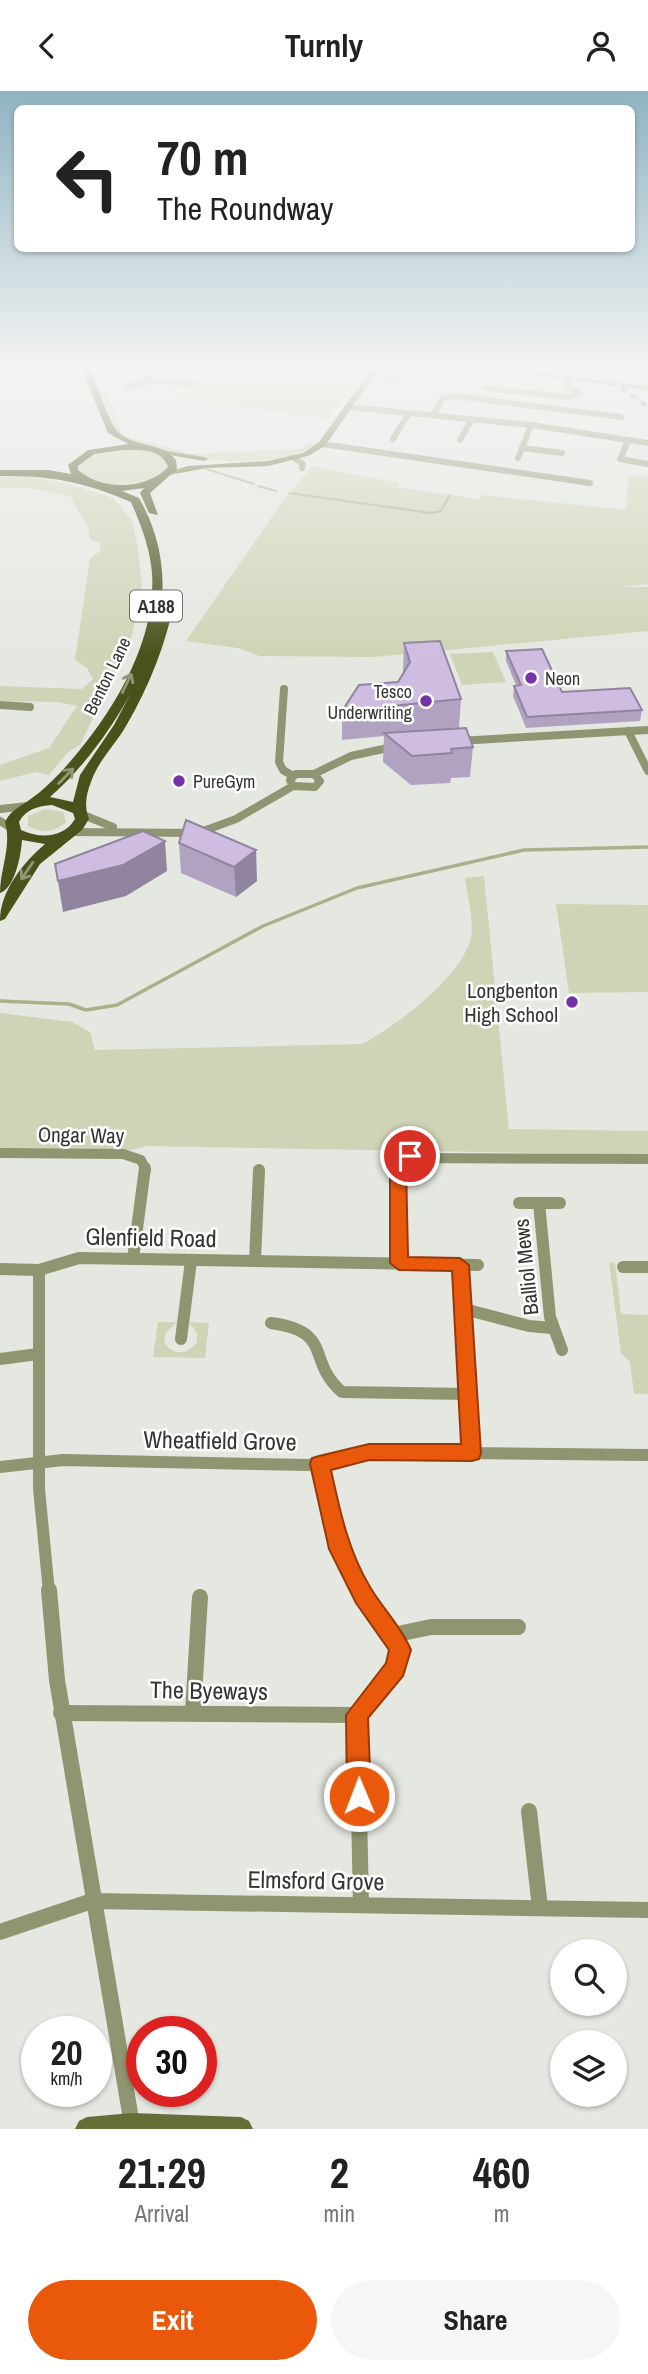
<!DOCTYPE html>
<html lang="en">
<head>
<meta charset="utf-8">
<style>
	:root { --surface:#fff; --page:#f6f6f6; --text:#222; --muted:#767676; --accent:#ea580c }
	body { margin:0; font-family:"Archivo Narrow",sans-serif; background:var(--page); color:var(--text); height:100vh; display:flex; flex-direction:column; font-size:26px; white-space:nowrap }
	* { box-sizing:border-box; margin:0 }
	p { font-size:23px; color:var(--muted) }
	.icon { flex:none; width:38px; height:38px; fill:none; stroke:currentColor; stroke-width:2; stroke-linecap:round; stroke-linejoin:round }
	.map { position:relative; height:2038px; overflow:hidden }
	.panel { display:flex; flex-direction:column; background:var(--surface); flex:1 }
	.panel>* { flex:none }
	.top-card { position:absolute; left:14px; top:14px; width:621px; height:147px; border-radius:10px; box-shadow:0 2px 5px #0004; background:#fff; color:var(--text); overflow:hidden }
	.tools { position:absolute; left:550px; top:1848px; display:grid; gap:14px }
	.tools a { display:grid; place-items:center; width:77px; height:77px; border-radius:50%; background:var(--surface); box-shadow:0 2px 5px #0004; font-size:35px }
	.speed { position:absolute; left:21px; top:1925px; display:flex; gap:14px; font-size:35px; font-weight:700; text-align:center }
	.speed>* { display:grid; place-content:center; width:91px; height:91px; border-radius:50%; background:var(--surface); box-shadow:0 2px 5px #0004; line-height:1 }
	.speed small { font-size:18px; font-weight:400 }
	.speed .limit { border:10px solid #d22; background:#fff; color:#111 }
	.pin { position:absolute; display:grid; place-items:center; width:60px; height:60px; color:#fff; margin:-30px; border:4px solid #fff; border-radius:50%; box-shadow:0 2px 7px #0007 }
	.me { position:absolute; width:77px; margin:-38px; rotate:359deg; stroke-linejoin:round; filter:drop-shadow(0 0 5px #0008) }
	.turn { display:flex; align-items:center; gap:24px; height:147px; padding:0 28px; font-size:32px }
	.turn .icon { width:91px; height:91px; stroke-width:2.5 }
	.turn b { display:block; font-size:49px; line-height:60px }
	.eta { display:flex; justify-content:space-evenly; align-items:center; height:119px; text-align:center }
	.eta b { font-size:42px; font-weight:700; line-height:49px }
	.button { display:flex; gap:14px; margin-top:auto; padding:14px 28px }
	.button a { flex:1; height:80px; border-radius:42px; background:var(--accent); color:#fff; font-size:28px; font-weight:700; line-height:80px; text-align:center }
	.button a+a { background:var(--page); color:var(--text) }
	header { display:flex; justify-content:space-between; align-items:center; height:91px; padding:0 28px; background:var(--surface); font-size:32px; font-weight:700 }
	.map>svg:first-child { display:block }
</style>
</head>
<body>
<header><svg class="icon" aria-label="back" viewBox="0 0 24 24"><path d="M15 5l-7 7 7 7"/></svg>Turnly<svg class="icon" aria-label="person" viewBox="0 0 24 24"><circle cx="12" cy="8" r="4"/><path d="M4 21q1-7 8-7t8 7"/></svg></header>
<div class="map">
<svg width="648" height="2038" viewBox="0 0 648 2038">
	<rect width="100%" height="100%" fill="#e5e7e1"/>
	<g fill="#cfd4b6">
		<polygon points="212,279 365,279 329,328 178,308"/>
		<path d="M97 299H107L122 344 192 363 299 358 313 351 315 353C272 386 162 366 116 344Z"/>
		<path d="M116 358H142L165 367 168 377C142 397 106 399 78 381L77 375 92 363Z"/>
		<polygon points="312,375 399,392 396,396 479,408 482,404 626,419 628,384 648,385 648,493 623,496 648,496 648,540 374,566 259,565 238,557 186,550 283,410"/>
		<polygon points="24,385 65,392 113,407 132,429 138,457 142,496 131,548 80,654 68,661 49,684 36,681 0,690 0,674 49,657 77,615 58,611 0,610 0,595 82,598 93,588 87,577 75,569 90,468 100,460 101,451 90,449 88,436 70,405 29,397 0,397 0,386"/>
		<polygon points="493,561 506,591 462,594 450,563"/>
		<path d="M45 718 63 721 66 731C55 741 41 743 28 735V725Z"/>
		<path d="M484 785 509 1038 648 1040V1064L146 1055 132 1059H0V922L72 931 90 941 95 959 362 953C396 935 463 885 471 846 474 829 467 804 465 787Z"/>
		<polygon points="556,813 648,814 648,901 569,902"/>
		<polygon points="609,1171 615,1172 621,1223 648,1224 648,1303 634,1303 630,1271 621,1262"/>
		<path d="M158 1231H177L166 1242 164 1251C172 1265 188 1264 197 1251V1242L189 1231 209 1232 205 1267 153 1266Z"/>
	</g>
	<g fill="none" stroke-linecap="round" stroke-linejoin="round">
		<g stroke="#aab18a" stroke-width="2">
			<polyline points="206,378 254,393"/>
			<polyline points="258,395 276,400"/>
			<polyline points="289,402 431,422 441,420 450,404"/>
		</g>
		<polyline stroke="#aab18a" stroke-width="3.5" points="0,910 69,913 86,919 117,914 263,835 357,797 524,759 648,756"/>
		<g stroke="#8f9571" stroke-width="6">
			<polyline points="148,289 193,293"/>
			<polyline points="128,295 146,292 145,279"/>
			<polyline points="485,297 570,306 579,302 567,295 569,288"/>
			<polyline points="348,316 531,334 648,352"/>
			<polyline points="433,324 443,307 455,305 621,326"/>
			<polyline points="393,348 409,322"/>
			<polyline points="460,349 472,328"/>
			<polyline points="628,350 620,368 648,373"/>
			<polyline points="322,353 590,392"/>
			<polyline points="522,357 562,362"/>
			<polyline points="294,367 303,373 302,377"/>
			<polyline points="518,367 531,334"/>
		</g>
		<g stroke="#8f9571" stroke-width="8">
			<polyline points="284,598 279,671 283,679 293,685"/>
			<polyline points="0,614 30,616"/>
			<polyline points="628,640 648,680"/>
			<polyline points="458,650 648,639"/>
			<polyline points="293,695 290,689 296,683 314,683 351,665 397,655"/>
			<polyline points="0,718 28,715"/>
			<polyline points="81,723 113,736"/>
			<polyline points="0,730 13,738"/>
			<polyline points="72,741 198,742 236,728 293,695 315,696 320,690 314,683"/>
		</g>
		<g stroke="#8f9571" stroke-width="10">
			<polyline points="0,1062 123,1063 141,1069 146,1079"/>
			<polyline points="398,1079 403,1067 648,1068"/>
		</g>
		<g stroke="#8f9571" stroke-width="12">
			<polyline points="398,1077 399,1173"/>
			<polyline points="519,1112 560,1112"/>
			<polyline points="539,1112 550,1226 562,1259"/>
			<polyline points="133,1168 145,1077"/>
			<polyline points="255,1170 259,1079"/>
			<polyline points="460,1174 472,1362"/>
			<polyline points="623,1176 648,1176"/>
			<polyline points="0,1178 39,1179"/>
			<polyline points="464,1218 529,1235 552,1237"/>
			<path d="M271 1232C335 1241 305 1269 342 1301L468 1303"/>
			<polyline points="181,1248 191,1170"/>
			<polyline points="0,1268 38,1263"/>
			<polyline points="319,1373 334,1442 361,1501"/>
			<polyline points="0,1376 63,1369 308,1374 369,1361 648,1364"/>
			<polyline points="49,1501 39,1398 39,1179 79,1167 478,1174"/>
		</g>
		<g stroke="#8f9571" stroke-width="16">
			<polyline points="49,1499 57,1589 132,2034"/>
			<polyline points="393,1544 431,1536 518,1536"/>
			<polyline points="193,1621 200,1506"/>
			<polyline points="61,1622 357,1624 361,1814"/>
			<polyline points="357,1624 395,1578 400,1559 389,1538 360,1499"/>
			<polyline points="529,1720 540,1817"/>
			<polyline points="0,1841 92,1810 648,1819"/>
		</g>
		<g fill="#666e38" fill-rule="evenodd">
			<polygon points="371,279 378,279 325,355 308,365 268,375 207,377 169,384 165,382 188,375 268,370 303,362 319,351"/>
			<polygon points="492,279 515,279 648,295 648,299"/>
			<polygon points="155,358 204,366 208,368 204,370 158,362 155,362"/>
			<polygon points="132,2022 241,2026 249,2030 253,2038 75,2038 79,2030 87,2026"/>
		</g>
		<path fill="#4a511a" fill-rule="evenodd" d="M82 279H91C96 291 110 334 118 341 135 357 161 350 176 369L177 378 150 402 158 424 149 422 140 402 144 397 122 400 139 407C159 442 166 479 161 518L165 506 175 508C166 553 149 596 126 635 115 654 98 670 91 691 86 703 84 716 89 728L82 739 40 773 5 828 0 830C0 800 23 772 45 753L22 749C21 764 15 797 0 802 0 778 12 755 5 731 12 717 21 716 32 707 42 700 51 691 60 682 107 631 157 555 152 482 150 457 141 434 131 411 81 390 53 385 0 385V379H48L71 383 68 374 88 359 128 353 108 342ZM123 359C139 359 162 357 168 376 146 399 102 400 78 379V375L94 363ZM131 602 114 634 80 684 73 711 50 706C83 677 110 640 131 602ZM52 714 73 722 75 728C64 747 40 748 21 739L19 731C26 718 38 715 52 714Z"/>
		<g stroke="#777774" stroke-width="3.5">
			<polyline id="rail" points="597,279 648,316"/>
		</g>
		<use href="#rail" stroke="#fff" stroke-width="2" stroke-dasharray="6" stroke-linecap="butt"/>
	</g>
	<g fill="#b1a2c2">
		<polygon points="383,279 402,279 402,282 396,293 382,292"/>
		<polygon points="406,279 422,279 418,283 406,282"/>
		<polygon points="404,552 461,608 459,637 473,656 470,686 451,687 450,692 411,694 383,671 384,645 342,649 342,620 398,591 403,582"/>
		<polygon points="506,560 562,601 642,619 640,630 526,637 513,605 514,595 516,594 506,570"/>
		<polygon points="186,729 257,790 236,806 181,782 179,752"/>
	</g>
	<g fill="#90849e">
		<polygon points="397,279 402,279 402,282 396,293"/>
		<polygon points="165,750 167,780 126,805 63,821 58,790"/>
		<polygon points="256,759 257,790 236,806 234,776"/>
	</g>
	<g fill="#cebce1" stroke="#90849e" stroke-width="2">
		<polygon points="440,550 461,608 342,620 359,594 398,591 410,571 404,552"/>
		<polygon points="542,558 562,601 630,597 642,619 527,626 514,595 521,594 506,560"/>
		<polygon points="466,637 473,656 451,658 452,662 412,665 384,642"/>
		<polygon points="186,729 256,759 234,776 179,752"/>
		<polygon points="143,740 165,750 123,774 58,790 55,773"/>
	</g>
	<defs><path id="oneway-shaft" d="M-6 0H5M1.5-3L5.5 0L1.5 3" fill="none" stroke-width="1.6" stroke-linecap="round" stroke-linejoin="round" transform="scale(1.75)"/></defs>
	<g stroke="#929776">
		<use href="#oneway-shaft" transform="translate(127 592) rotate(-64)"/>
		<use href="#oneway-shaft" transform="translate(66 685) rotate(-46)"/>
		<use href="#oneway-shaft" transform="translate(27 780) rotate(124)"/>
	</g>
	<linearGradient id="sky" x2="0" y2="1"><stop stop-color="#8fb3c2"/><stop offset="0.49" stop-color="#f3f4f2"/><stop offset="1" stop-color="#f3f4f2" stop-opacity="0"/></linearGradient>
	<rect width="648" height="565" fill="url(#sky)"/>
	<path fill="#ea580c" stroke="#983908" stroke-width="2" d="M410 1059 419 1065 406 1074 408 1166 460 1167 469 1174 481 1362 479 1368 472 1370 369 1369 331 1379C340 1420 348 1459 370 1496 383 1518 401 1535 411 1559L403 1585 368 1627 371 1705 367 1713 359 1717 351 1713 347 1705 346 1624 386 1572 389 1559 356 1512 329 1458 310 1373 312 1367 319 1365 369 1353H461L452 1180 399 1179 390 1172V1074L395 1064Z"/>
	<g fill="#7633a7" stroke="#fff" stroke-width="2.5">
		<circle cx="531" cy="587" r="7"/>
		<circle cx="426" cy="610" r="7"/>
		<circle cx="179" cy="690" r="7"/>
		<circle cx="572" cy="911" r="7"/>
	</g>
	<g text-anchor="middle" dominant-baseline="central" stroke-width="5" stroke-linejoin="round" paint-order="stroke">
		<g font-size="18" fill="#353533" stroke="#fff">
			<text transform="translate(107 585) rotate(-64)">Benton Lane</text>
		</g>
		<g font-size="18" fill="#353533" stroke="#fff" text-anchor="start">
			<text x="545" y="587">Neon</text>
			<text x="412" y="600" text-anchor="end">Tesco<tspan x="412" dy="21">Underwriting</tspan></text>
			<text x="193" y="690">PureGym</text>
		</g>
		<rect fill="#fff" stroke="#727270" stroke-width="2" x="130" y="499.5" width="52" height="31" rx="5"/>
		<g font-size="19" font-weight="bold" fill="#353533">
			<text x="156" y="515">A188</text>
		</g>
		<g font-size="21" fill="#353533" stroke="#fff" text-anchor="end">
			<text x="558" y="899">Longbenton<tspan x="558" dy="24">High School</tspan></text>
		</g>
		<g font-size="21" fill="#353533" stroke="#fff">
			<text transform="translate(81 1044) rotate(1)">Ongar Way</text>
			<text transform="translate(526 1176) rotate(-96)">Balliol Mews</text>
		</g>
		<g font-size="24" fill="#353533" stroke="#fff">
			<text transform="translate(151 1146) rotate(1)">Glenfield Road</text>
			<text transform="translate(220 1349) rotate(1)">Wheatfield Grove</text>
			<text transform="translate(209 1599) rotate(1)">The Byeways</text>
			<text transform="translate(316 1789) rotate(1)">Elmsford Grove</text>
		</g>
	</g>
</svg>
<div class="tools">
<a><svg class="icon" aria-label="search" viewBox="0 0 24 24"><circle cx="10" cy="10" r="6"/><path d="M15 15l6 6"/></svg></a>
<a><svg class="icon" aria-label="layers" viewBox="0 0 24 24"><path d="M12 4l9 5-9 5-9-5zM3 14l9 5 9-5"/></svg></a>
</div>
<div class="speed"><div>20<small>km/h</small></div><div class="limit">30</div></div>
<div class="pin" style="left:410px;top:1065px;background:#d93025"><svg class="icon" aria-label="arrive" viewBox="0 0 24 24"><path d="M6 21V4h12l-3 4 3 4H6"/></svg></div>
<svg class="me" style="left:359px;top:1705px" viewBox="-20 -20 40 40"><circle r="17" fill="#ea580c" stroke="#fff" stroke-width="3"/><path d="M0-11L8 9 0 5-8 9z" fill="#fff"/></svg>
<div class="top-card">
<div class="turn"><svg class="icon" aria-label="left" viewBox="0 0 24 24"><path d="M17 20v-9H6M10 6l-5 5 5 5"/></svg><div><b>70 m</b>The Roundway</div></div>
</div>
</div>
<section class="panel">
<div class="eta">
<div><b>21:29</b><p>Arrival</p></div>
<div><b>2</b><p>min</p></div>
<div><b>460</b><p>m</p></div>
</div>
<div class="button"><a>Exit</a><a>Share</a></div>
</section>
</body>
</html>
